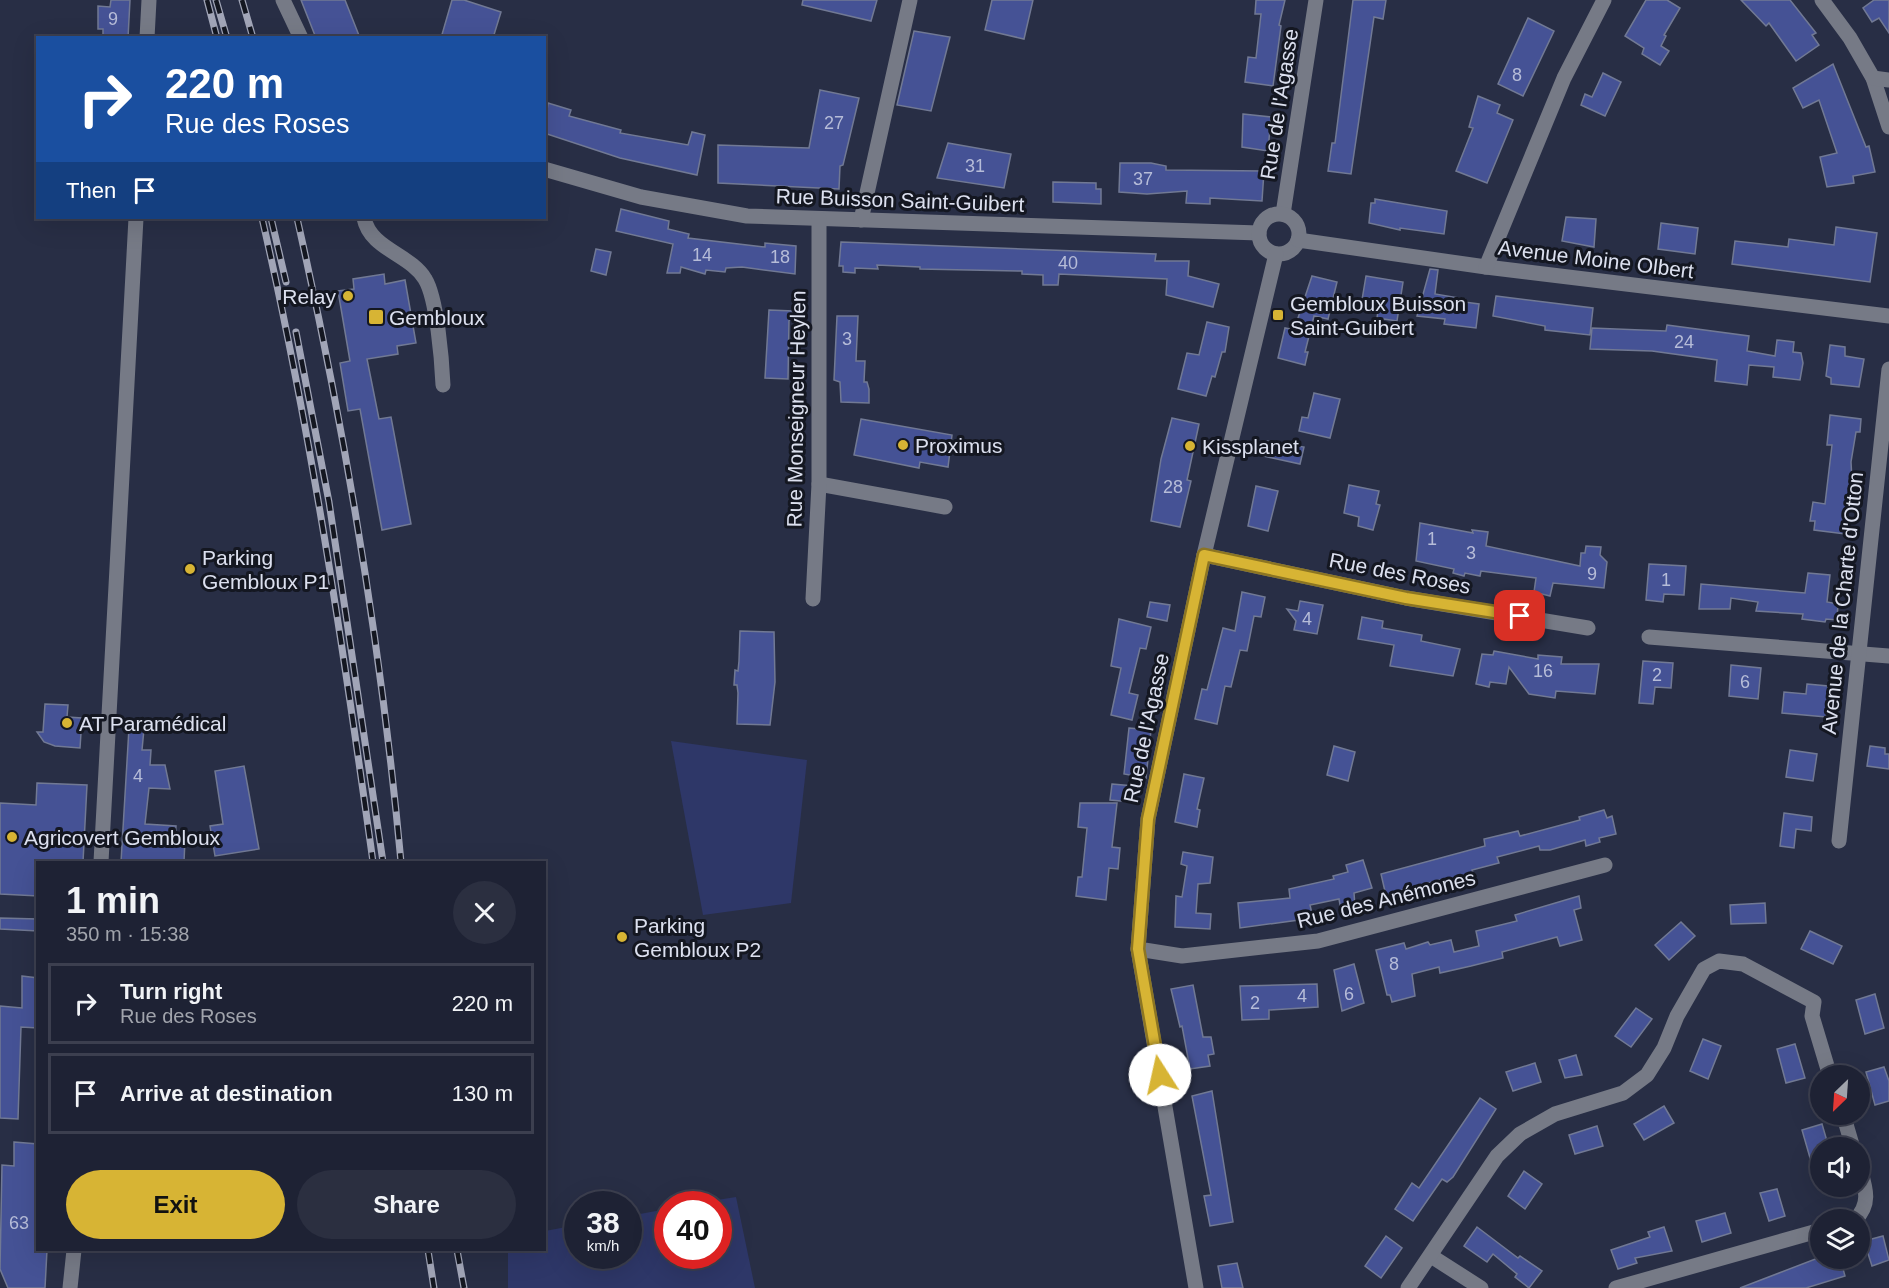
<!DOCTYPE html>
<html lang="en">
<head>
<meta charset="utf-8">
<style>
	:root { --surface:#1e2234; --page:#2b2f40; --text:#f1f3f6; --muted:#a1a4ac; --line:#3c3f4f; --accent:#d7b434 }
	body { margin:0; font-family:Helvetica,sans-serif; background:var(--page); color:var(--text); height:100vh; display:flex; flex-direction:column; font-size:22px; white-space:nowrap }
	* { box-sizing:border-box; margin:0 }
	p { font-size:20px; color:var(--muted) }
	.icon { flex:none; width:33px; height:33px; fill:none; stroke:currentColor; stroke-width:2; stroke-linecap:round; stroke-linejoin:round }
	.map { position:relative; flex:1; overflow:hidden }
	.details { position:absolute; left:36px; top:861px; width:510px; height:390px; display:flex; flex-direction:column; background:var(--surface); border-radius:0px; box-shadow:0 6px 24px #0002,0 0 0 2px var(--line) }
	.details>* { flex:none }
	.hud { position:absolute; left:36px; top:36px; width:510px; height:183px; border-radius:0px; box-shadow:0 6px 24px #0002,0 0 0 2px var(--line); background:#1a4fa0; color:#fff; overflow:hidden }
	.needle { width:39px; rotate:205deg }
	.buttons { position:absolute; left:1810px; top:1065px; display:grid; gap:12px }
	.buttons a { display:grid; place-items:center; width:60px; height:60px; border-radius:50%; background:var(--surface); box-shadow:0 6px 24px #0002,0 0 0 2px var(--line); font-size:30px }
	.speed { position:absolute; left:564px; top:1191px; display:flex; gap:12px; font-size:30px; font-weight:700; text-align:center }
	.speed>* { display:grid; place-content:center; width:78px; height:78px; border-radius:50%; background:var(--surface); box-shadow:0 6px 24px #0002,0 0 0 2px var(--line); line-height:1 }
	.speed small { font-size:15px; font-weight:400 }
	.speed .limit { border:9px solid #d22; background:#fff; color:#111 }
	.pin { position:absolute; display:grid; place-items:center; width:51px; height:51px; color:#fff; margin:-26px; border-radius:12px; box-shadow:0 3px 9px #0006 }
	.me { position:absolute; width:66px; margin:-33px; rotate:350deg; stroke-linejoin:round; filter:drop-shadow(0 0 4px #0008) }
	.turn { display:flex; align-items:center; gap:21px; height:126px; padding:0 30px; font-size:27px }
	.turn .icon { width:78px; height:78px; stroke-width:2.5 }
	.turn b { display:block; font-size:42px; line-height:51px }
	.then { display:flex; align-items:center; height:57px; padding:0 30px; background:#0003; gap:12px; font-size:22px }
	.round { display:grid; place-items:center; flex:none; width:63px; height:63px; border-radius:32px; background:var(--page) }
	.head { display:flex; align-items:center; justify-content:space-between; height:102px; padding:0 30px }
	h1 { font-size:36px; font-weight:700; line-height:45px }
	.cta { display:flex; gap:12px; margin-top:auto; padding:12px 30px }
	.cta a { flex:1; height:69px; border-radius:36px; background:var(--accent); color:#111; font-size:24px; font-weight:700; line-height:69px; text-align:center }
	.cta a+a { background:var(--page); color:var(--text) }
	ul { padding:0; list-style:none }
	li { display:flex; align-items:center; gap:18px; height:81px; margin:0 12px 9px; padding:0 18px; border:3px solid var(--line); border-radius:0px }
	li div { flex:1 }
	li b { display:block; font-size:22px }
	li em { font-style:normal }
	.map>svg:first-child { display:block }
</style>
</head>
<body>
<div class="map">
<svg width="1889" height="1288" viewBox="0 0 1889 1288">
	<rect width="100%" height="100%" fill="#282e45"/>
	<g fill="#2e3768">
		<polygon points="671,741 807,760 791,903 703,915"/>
		<polygon points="736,1197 755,1288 508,1288 508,1250 544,1250 545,1231 577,1225 578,1256 628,1256 629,1216 667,1209 668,1256 718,1256 718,1204 692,1204"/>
	</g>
	<g fill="#455295" stroke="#717994" stroke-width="1.5">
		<polygon points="111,0 130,0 128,38 103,38 103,29 98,29 98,6 110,7"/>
		<polygon points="301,0 345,0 360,38 316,38"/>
		<polygon points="452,0 464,0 501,12 493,38 441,38"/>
		<polygon points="803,0 877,0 871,21 802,5"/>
		<polygon points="992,0 1033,0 1024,39 985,30"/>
		<polygon points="1256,0 1285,0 1279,25 1281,26 1273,86 1245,82 1248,57 1256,58 1261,14 1255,14"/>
		<polygon points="1353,0 1386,0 1383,19 1374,17 1351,174 1328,171 1332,143 1335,143"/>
		<polygon points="1646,0 1667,0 1680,8 1664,35 1666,36 1661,46 1669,51 1660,65 1642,54 1644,48 1625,36"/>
		<polygon points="1741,0 1790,0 1816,33 1812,35 1819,45 1796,61 1769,23 1766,26"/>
		<polygon points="1874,0 1889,0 1889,33 1879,18 1872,22 1863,8"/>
		<polygon points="1528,18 1554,31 1523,96 1498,84"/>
		<polygon points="914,31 950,37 931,111 897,105"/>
		<polygon points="1833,64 1866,147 1869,146 1875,172 1853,176 1854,183 1827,187 1820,157 1837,153 1819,100 1803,108 1793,88"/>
		<polygon points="1603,73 1621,82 1605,116 1581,105 1585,94 1592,97"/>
		<polygon points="820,90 859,98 843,165 840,166 839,189 718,183 718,145 809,148"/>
		<polygon points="1478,96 1500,105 1497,113 1513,120 1487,183 1456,171 1473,128 1469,127"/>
		<polygon points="548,103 571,110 569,116 621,130 620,133 688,145 692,132 705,135 697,175 620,158 544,133"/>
		<polygon points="1243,114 1271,117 1268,151 1242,147"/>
		<polygon points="948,143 1011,154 1004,188 937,178"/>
		<polygon points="1120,163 1151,163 1166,166 1166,170 1264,171 1262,201 1210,198 1210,204 1186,203 1187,191 1147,194 1119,192"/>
		<polygon points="1053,182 1096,183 1096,189 1101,189 1101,204 1053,202"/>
		<polygon points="1375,199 1447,211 1444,234 1400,228 1400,230 1369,223 1371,203 1375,203"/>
		<polygon points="621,209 669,221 668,229 689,234 688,238 765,247 765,243 796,246 795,274 742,267 726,268 725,272 706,270 705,274 681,267 680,273 667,273 673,244 616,231"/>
		<polygon points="1566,217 1596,219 1594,247 1562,241"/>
		<polygon points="1661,223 1698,228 1695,254 1658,249"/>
		<polygon points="1836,227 1877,233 1870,282 1732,264 1735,241 1788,247 1789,239 1834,245"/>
		<polygon points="841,242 1156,254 1155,261 1189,261 1188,276 1219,284 1213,307 1166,295 1167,279 1059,274 1058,285 1043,285 1043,275 1022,274 1022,271 920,269 920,267 877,265 878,269 855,268 855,273 843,272 843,266 839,266"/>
		<polygon points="596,249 611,252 606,275 591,271"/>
		<polygon points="1430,269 1438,270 1435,294 1465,299 1464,302 1479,304 1476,328 1444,324 1445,319 1417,316"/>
		<polygon points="384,274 385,284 405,280 416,343 397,346 398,354 367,359 379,419 391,417 411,524 382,530 360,409 348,411 340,363 350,361 338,291 354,289 353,279"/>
		<polygon points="1312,276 1337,282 1328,319 1314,316 1305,352 1308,352 1305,365 1278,358 1285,328 1290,329 1292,324 1296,324"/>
		<polygon points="1366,276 1403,282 1397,321 1377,318 1379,303 1362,300"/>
		<polygon points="1496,296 1593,308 1590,335 1545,330 1545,326 1493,316"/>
		<polygon points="769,310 793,311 789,321 788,379 765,378"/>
		<polygon points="837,316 858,316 856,361 865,361 864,382 867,382 869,389 869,403 841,402 840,382 834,380"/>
		<polygon points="1207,322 1229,327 1225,352 1222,352 1215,377 1212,376 1206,396 1178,389 1187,353 1199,355"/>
		<polygon points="1667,325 1749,336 1747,351 1775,356 1777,340 1794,342 1793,352 1801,353 1803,363 1800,380 1773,377 1774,367 1749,365 1747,385 1715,381 1717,360 1652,351 1590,349 1592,328 1666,331"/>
		<polygon points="1830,345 1845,347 1845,356 1864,359 1859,387 1831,384 1831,378 1826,376"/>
		<polygon points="1314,393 1340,399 1330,438 1299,431 1302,417 1308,418"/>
		<polygon points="1830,415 1861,419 1860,432 1856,432 1851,462 1852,480 1845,534 1814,530 1815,521 1810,521 1813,502 1825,504 1832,445 1827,445"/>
		<polygon points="1172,418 1199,424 1187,480 1191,481 1180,527 1151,521 1161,459"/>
		<polygon points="861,419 952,435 948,467 920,462 919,468 854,455"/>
		<polygon points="1267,441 1304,447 1300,464 1263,456"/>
		<polygon points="1349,485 1379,491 1376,504 1380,505 1373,530 1358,526 1359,517 1344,513"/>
		<polygon points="1256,486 1278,491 1268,531 1248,526"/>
		<polygon points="1420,523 1473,533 1472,530 1488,532 1486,546 1580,566 1581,553 1585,553 1586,546 1601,547 1600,555 1607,562 1604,588 1553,583 1550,596 1534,592 1536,578 1481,571 1480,576 1465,573 1464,576 1453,573 1454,569 1416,561"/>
		<polygon points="1649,564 1686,566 1684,595 1664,594 1663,602 1646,600"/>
		<polygon points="1808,573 1830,575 1827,602 1838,604 1837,620 1826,619 1825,622 1802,619 1803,614 1756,611 1758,602 1731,598 1730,609 1699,609 1701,584 1805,593"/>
		<polygon points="1242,592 1265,597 1261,617 1254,616 1247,651 1240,650 1231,687 1225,686 1217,724 1195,719 1202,689 1207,690 1223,628 1235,631"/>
		<polygon points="1300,601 1323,605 1317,634 1294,630 1296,621 1287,609 1298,611"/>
		<polygon points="1150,602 1170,605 1167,621 1147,617"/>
		<polygon points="1362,617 1383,621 1382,628 1422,635 1421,641 1460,649 1453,676 1390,666 1394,645 1358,639"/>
		<polygon points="1119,619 1151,627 1146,649 1140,648 1129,693 1138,695 1132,720 1111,715 1121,668 1111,666"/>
		<polygon points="740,631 774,632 775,682 770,725 737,724 738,693 737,685 734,685 735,670 738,671 739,661"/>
		<polygon points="1494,651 1538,659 1538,655 1562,657 1561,664 1599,664 1595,694 1556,691 1555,698 1529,694 1509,667 1506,684 1490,682 1489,687 1476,684 1482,654 1493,655"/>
		<polygon points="1643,661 1673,663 1671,688 1655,687 1653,704 1639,703"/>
		<polygon points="1731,665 1761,668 1758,699 1729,696"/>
		<polygon points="1807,684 1828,686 1826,717 1782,713 1784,692 1806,694"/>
		<polygon points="45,704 68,705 67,717 82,718 80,748 55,746 44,742 37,732 43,732"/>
		<polygon points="129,728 144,729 142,750 151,750 150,765 165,765 170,789 149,788 145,824 176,826 175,839 185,839 184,862 121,862"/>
		<polygon points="1129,728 1151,730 1146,778 1124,774"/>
		<polygon points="1334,746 1355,752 1348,781 1327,775"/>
		<polygon points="1870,746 1885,748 1885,754 1889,754 1889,769 1867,766"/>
		<polygon points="1790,750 1817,754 1813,781 1786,777"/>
		<polygon points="244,766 259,849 215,856 210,826 223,824 215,771"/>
		<polygon points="1184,774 1204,778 1197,809 1200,810 1197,827 1175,822"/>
		<polygon points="37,783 87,785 83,862 38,862 38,896 0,894 0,803 36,805"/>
		<polygon points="1112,784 1134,786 1132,802 1110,800"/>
		<polygon points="1080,803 1117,803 1112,847 1120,848 1118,869 1109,868 1106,900 1076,896 1078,877 1082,877 1087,828 1078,827"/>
		<polygon points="1604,810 1607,818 1612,816 1616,834 1599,838 1600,842 1586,846 1585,840 1550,850 1540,850 1539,846 1497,857 1499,863 1472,870 1473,873 1457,878 1458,880 1441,885 1440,880 1399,891 1401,896 1387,900 1381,874 1485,846 1484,839 1518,831 1520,836 1580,820 1579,817"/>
		<polygon points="1784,813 1812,817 1811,831 1796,829 1794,848 1780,846"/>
		<polygon points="1183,852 1213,857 1210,883 1198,884 1196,913 1211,914 1210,929 1175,927 1176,896 1182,897 1187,866 1181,864"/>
		<polygon points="1363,860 1372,888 1354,893 1355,906 1341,910 1339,899 1310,905 1313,918 1240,928 1238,903 1290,898 1289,889 1334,879 1333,876 1348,872 1346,865"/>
		<polygon points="1579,896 1581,908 1574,910 1582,940 1560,946 1557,937 1502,952 1503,958 1471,966 1440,973 1439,967 1412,974 1415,996 1392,1002 1390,995 1387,995 1376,950 1404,943 1406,949 1428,942 1430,945 1451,940 1454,952 1479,946 1476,931 1517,921 1515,915"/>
		<polygon points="1765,903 1766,923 1731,924 1730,905"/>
		<polygon points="0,918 38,919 38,931 0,929"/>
		<polygon points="1681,922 1695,936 1669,960 1655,945"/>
		<polygon points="1810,931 1842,946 1833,964 1801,949"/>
		<polygon points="1354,964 1364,1003 1342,1011 1334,970"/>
		<polygon points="22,976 38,978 38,1028 21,1027 18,1119 0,1118 0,1006 22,1008"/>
		<polygon points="1317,984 1318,1007 1269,1010 1269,1019 1242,1020 1240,986"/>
		<polygon points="1193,985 1203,1037 1211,1037 1214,1054 1208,1055 1210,1066 1190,1069 1182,1026 1180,1027 1171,989"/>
		<polygon points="1875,994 1884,1028 1865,1034 1856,1000"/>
		<polygon points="1636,1008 1652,1019 1631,1047 1615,1036"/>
		<polygon points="1703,1039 1721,1046 1708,1079 1690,1071"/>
		<polygon points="1795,1044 1805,1078 1786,1083 1777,1049"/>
		<polygon points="1576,1055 1582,1075 1565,1078 1559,1060"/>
		<polygon points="1535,1063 1541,1082 1513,1091 1506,1072"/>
		<polygon points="1884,1067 1889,1081 1889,1101 1875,1105 1866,1072"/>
		<polygon points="1212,1091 1233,1222 1210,1226 1204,1196 1211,1195 1192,1096"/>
		<polygon points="1480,1098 1496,1109 1453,1177 1447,1182 1442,1179 1413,1221 1395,1209 1412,1183 1419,1188"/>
		<polygon points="1664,1106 1674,1123 1644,1140 1634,1124"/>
		<polygon points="1822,1124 1829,1148 1821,1148 1821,1181 1817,1182 1802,1130"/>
		<polygon points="1597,1126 1603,1146 1575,1154 1569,1135"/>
		<polygon points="14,1142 38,1144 38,1250 47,1250 45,1288 8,1288 0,1269 2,1165 14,1166"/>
		<polygon points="1524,1171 1542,1184 1525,1209 1508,1196"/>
		<polygon points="1777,1189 1785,1216 1769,1221 1760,1193"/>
		<polygon points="1725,1213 1731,1233 1702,1242 1696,1221"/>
		<polygon points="1477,1227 1518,1258 1520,1256 1542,1271 1529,1288 1515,1277 1517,1274 1493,1254 1487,1262 1464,1246"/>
		<polygon points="1664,1227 1672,1251 1635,1258 1637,1263 1618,1269 1611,1250 1650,1237 1648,1232"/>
		<polygon points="1386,1236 1402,1248 1381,1278 1365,1266"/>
		<polygon points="1883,1236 1889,1260 1872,1266 1864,1241"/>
		<polygon points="1818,1258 1840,1258 1845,1276 1806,1288 1740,1288"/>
		<polygon points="1237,1263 1243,1288 1222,1288 1218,1266"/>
	</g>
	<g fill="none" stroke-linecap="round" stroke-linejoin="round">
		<g stroke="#767a86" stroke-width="15">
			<polyline points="283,0 301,38"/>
			<polyline points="1822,0 1850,38 1873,78 1889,127"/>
			<polyline points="147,38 149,0"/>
			<polyline points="1873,78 1889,80"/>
			<polyline points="544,169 641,197 747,216 1259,233"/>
			<polyline points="1283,214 1316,0"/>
			<circle cx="1279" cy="234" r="20"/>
			<path d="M364 218C370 249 410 254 425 279 437 298 442 362 443 385"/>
			<polyline points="861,220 910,0"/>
			<polyline points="1298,240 1486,267 1889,316"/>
			<polyline points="1486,267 1564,78 1604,0"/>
			<polyline points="819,484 945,507"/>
			<polyline points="1204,555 1406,598 1588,628"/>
			<polyline points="813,599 819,484 819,219"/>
			<polyline points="1649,637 1889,656"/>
			<polyline points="1839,841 1889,369"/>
			<polyline points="101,862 136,218"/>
			<polyline points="1138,949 1182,956 1318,941 1605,865"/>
			<polyline points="1843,1114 1853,1148"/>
			<path d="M1855 1220C1871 1204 1866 1189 1860 1169"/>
			<polyline points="1431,1256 1481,1288"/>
			<polyline points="70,1288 74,1250"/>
			<polyline points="1196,1288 1138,949 1148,819 1204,555 1276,254"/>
			<polyline points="1408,1288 1497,1156 1520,1134 1555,1114 1623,1093 1647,1075 1664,1048 1677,1016 1704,969 1719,961 1743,964 1814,1002 1812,1016 1830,1076"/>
			<polyline points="1616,1288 1821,1230"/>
		</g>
		<g stroke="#a1a5b7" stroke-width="7">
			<g id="rail">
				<polyline points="207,0 217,38"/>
				<polyline points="216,0 227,38"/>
				<polyline points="242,0 253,38"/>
				<path d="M262 218C311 431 343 646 373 862"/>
				<polyline points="271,218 286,282"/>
				<path d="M297 218C345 430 381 645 401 862"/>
				<polyline points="296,332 329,502 383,862"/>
				<polyline points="428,1250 434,1288"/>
				<polyline points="457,1250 464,1288"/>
			</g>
		</g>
		<use href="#rail" stroke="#141721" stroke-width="4.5" stroke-dasharray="14" stroke-linecap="butt"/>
	</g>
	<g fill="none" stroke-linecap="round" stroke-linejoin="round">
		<g stroke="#8c7522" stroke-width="15">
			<polyline id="route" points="1160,1075 1138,949 1148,819 1204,555 1406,598 1520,616"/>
		</g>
		<use href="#route" stroke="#d7b434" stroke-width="10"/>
	</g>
	<g fill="#d7b434" stroke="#141721" stroke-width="2">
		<circle cx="348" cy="296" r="6"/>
		<rect x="1272" y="309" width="12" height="12" rx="3"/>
		<rect x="368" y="309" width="16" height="16" rx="3"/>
		<circle cx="903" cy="445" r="6"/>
		<circle cx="1190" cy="446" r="6"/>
		<circle cx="190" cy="569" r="6"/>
		<circle cx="67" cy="723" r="6"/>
		<circle cx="12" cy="837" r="6"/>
		<circle cx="622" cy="937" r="6"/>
	</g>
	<g text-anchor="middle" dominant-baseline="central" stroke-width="6" stroke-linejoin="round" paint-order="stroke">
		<g font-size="18" fill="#b6bcd8">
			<text x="113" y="19">9</text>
			<text x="1517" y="75">8</text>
			<text x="834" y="123">27</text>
			<text x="975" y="166">31</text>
			<text x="1143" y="179">37</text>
			<text x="702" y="255">14</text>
			<text x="780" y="257">18</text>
			<text x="1068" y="263">40</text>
			<text x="847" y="339">3</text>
			<text x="1684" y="342">24</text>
			<text x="1173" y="487">28</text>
			<text x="1432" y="539">1</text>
			<text x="1471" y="553">3</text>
			<text x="1592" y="574">9</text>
			<text x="1666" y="580">1</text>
			<text x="1307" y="619">4</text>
			<text x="1543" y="671">16</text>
			<text x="1657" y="675">2</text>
			<text x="1745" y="682">6</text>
			<text x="138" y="776">4</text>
			<text x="1394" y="964">8</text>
			<text x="1349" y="994">6</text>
			<text x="1302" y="996">4</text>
			<text x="1255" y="1003">2</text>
			<text x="19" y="1223">63</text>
		</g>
		<g font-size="21" fill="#dce0ef" stroke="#141721">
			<text transform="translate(1279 104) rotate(-81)">Rue de l'Agasse</text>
			<text transform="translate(900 200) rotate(2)">Rue Buisson Saint-Guibert</text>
			<text transform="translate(1596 259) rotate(7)">Avenue Moine Olbert</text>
			<text transform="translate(796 409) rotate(-89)">Rue Monseigneur Heylen</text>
			<text transform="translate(1400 573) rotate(11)">Rue des Roses</text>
			<text transform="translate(1842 603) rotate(-84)">Avenue de la Charte d'Otton</text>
			<text transform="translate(1146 728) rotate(-78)">Rue de l'Agasse</text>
			<text transform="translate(1386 899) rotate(-14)">Rue des Anémones</text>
		</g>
		<g font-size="21" fill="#dce0ef" stroke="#141721" text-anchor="start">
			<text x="336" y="296" text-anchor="end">Relay</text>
			<text x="1290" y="303">Gembloux Buisson<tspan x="1290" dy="24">Saint-Guibert</tspan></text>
			<text x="389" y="317">Gembloux</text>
			<text x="915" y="445">Proximus</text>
			<text x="1202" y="446">Kissplanet</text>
			<text x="202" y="557">Parking<tspan x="202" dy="24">Gembloux P1</tspan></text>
			<text x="79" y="723">AT Paramédical</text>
			<text x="24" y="837">Agricovert Gembloux</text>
			<text x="634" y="925">Parking<tspan x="634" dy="24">Gembloux P2</tspan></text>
		</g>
	</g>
</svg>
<div class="buttons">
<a><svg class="needle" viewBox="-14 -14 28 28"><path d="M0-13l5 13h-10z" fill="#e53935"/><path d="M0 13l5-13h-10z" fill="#a1a4ac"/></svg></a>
<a><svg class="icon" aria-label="sound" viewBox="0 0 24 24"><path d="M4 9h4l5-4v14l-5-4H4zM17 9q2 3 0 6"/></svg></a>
<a><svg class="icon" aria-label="layers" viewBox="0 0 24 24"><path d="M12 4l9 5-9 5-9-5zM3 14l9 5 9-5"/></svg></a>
</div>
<div class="speed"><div>38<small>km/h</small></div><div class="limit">40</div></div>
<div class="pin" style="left:1520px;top:616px;background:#d93025"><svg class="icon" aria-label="arrive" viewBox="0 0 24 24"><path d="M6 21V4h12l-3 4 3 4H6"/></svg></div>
<svg class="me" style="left:1160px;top:1075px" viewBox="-20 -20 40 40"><circle r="19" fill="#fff"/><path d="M0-13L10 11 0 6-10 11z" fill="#d7b434"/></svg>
<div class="hud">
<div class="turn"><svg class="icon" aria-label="right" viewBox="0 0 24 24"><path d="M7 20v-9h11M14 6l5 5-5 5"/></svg><div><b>220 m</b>Rue des Roses</div></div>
<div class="then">Then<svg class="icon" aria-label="arrive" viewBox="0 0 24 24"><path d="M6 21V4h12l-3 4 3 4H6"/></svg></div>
</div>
<section class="details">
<div class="head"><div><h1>1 min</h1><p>350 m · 15:38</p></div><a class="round"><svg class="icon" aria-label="close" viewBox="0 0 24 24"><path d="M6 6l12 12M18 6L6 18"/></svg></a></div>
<ul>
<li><svg class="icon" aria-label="right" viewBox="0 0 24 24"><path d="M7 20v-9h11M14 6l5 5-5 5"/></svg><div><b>Turn right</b><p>Rue des Roses</p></div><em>220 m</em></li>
<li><svg class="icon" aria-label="arrive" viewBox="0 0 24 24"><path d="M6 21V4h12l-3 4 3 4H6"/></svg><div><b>Arrive at destination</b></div><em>130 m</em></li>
</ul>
<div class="cta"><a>Exit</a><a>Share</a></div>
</section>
</div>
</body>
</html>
